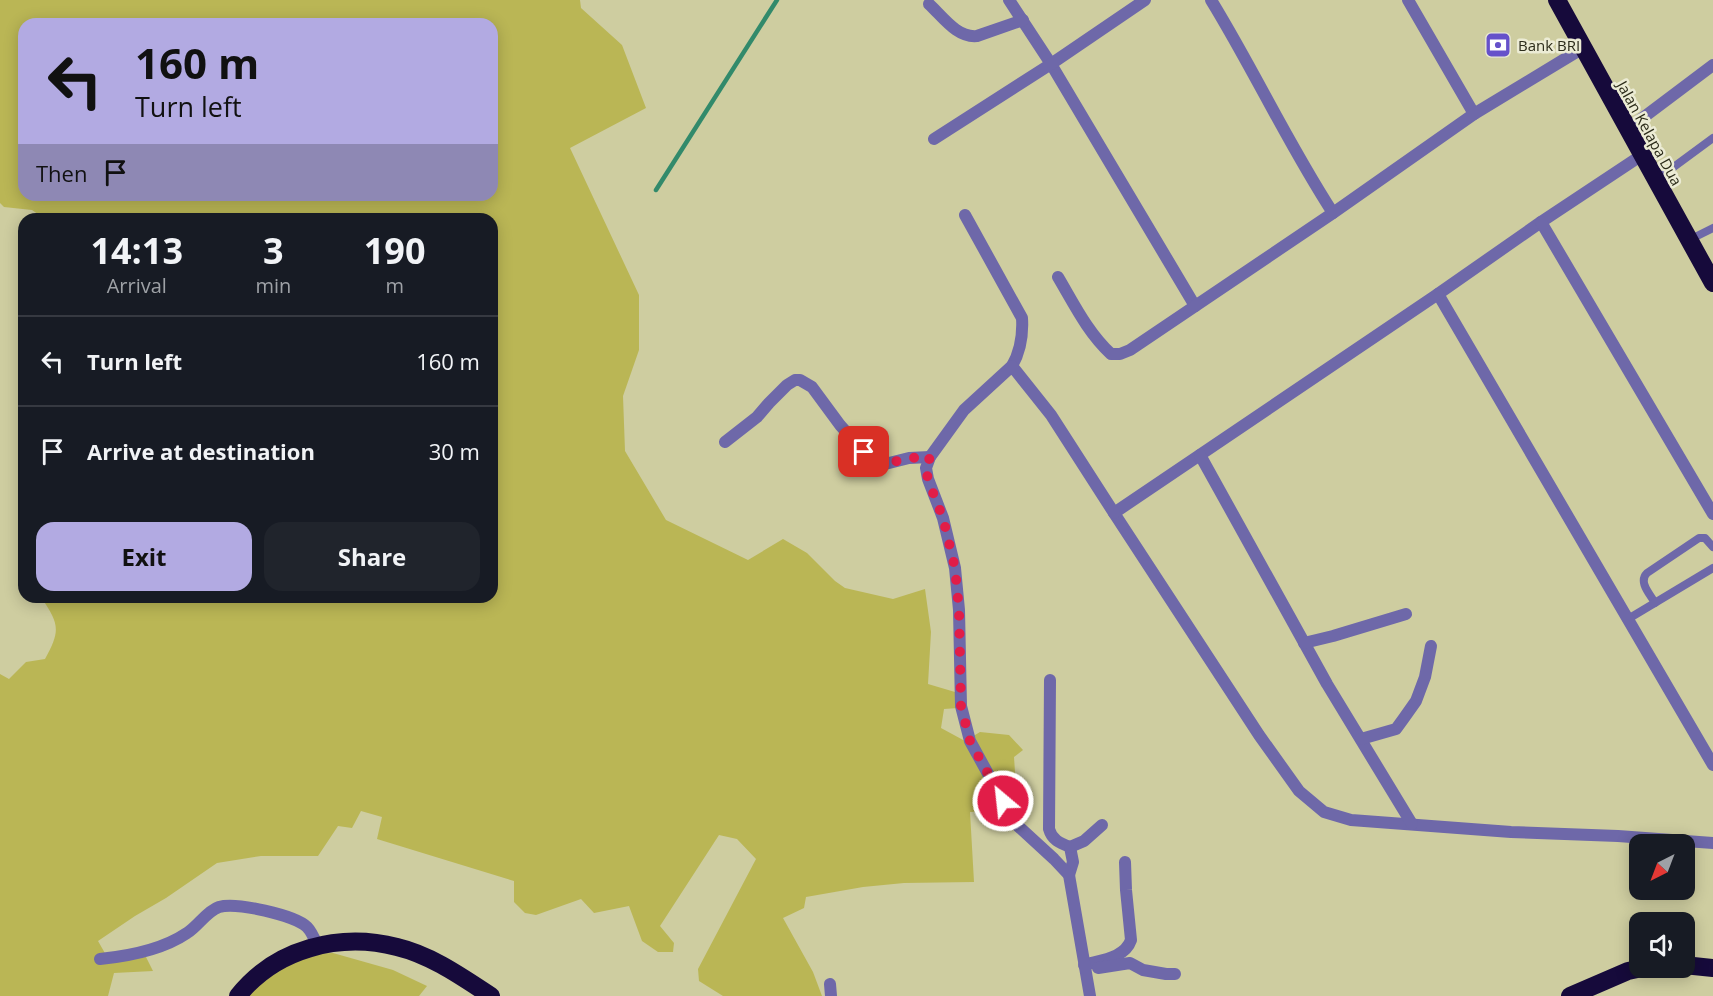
<!DOCTYPE html>
<html lang="en">
<head>
<meta charset="utf-8">
<style>
	:root { --surface:#171b24; --page:#20242c; --text:#f1f3f6; --muted:#9ea1a6; --line:#363941; --accent:#b2aae2 }
	body { margin:0; font-family:"Open Sans",sans-serif; background:var(--page); color:var(--text); height:100vh; display:flex; flex-direction:column; font-size:22px; white-space:nowrap }
	* { box-sizing:border-box; margin:0 }
	p { font-size:20px; color:var(--muted) }
	.icon { flex:none; width:33px; height:33px; fill:none; stroke:currentColor; stroke-width:2; stroke-linecap:round; stroke-linejoin:round }
	.map { position:relative; flex:1; overflow:hidden }
	.sheet { position:absolute; left:18px; top:213px; width:480px; height:390px; display:flex; flex-direction:column; background:var(--surface); border-radius:18px; box-shadow:0 3px 15px #0003 }
	.sheet>* { flex:none }
	.banner { position:absolute; left:18px; top:18px; width:480px; height:183px; border-radius:18px; box-shadow:0 3px 15px #0003; background:#b2aae2; color:#111; overflow:hidden }
	.needle { width:39px; rotate:222deg }
	.fabs { position:absolute; left:1629px; top:834px; display:grid; gap:12px }
	.fabs a { display:grid; place-items:center; width:66px; height:66px; border-radius:12px; background:var(--surface); box-shadow:0 3px 15px #0003; font-size:30px }
	.pin { position:absolute; display:grid; place-items:center; width:51px; height:51px; color:#fff; margin:-26px; border-radius:12px; box-shadow:0 3px 9px #0006 }
	.me { position:absolute; width:66px; margin:-33px; rotate:332deg; stroke-linejoin:round; filter:drop-shadow(0 0 4px #0008) }
	.turn { display:flex; align-items:center; gap:21px; height:126px; padding:0 18px; font-size:27px }
	.turn .icon { width:78px; height:78px; stroke-width:2.5 }
	.turn b { display:block; font-size:42px; line-height:51px }
	.then { display:flex; align-items:center; height:57px; padding:0 18px; background:#0003; gap:12px; font-size:22px }
	.eta { display:flex; justify-content:space-evenly; align-items:center; height:102px; text-align:center }
	.eta b { font-size:36px; font-weight:700; line-height:42px }
	.button { display:flex; gap:12px; margin-top:auto; padding:12px 18px }
	.button a { flex:1; height:69px; border-radius:18px; background:var(--accent); color:#111; font-size:24px; font-weight:700; line-height:69px; text-align:center }
	.button a+a { background:var(--page); color:var(--text) }
	ul { padding:0; list-style:none }
	li { display:flex; align-items:center; gap:18px; height:90px; padding:0 18px; border-top:2px solid var(--line) }
	li div { flex:1 }
	li b { display:block; font-size:22px }
	li em { font-style:normal }
	.map>svg:first-child { display:block }
</style>
</head>
<body>
<div class="map">
<svg width="1713" height="996" viewBox="0 0 1713 996">
	<rect width="100%" height="100%" fill="#cecda0"/>
	<g fill="#bab655" fill-rule="evenodd">
		<path d="M0 0H580L581 8 622 45 646 108 570 148 639 295V350L623 396 625 451 666 520 748 560 783 539 807 553 835 581 845 588 893 599 925 589 931 632 928 684 955 692 958 708 944 709 941 728 965 741 980 732 1009 735 1023 750 1014 757 1017 802 1006 811 970 812 974 882 904 883 863 887 806 897 804 908 783 918 813 972 822 996H723L699 981 698 969 756 859 737 839 719 835 660 926 674 943 673 952H658L642 941 629 906 594 913 581 899 536 915 525 913 514 902V881L377 839 382 817 361 811 352 828 338 826 318 856H261L217 863 166 898 135 916 98 941 110 962 145 955 153 971 114 973 108 996H0V674L9 679 26 662 45 659C61 630 59 624 41 597H492V219H93L90 217 86 219H45L32 210 4 207 0 203ZM24 24H492V195H24Z"/>
		<polygon points="333,953 393,970 427,986 419,996 248,996 267,974 304,954"/>
	</g>
	<g fill="none" stroke-linecap="round" stroke-linejoin="round">
		<polyline stroke="#328a6b" stroke-width="4.5" points="656,190 777,0"/>
		<g stroke="#6e68a9" stroke-width="8">
			<polyline points="1656,180 1713,138"/>
			<polyline points="1689,240 1713,228"/>
			<path d="M1655 603C1650 594 1638 582 1647 573L1699 538H1705L1713 547"/>
			<polyline points="1628,619 1713,568"/>
		</g>
		<g stroke="#6e68a9" stroke-width="12">
			<polyline points="1009,0 1051,64 1195,306"/>
			<path d="M1211 0C1254 70 1288 144 1333 213"/>
			<polyline points="1408,0 1474,114"/>
			<path d="M929 4C943 17 957 38 977 36L1023 20"/>
			<polyline points="1628,129 1713,65"/>
			<polyline points="934,139 1051,64 1145,0"/>
			<polyline points="1642,155 1541,222 1438,294 1713,765"/>
			<path d="M965 215 1022 318C1023 334 1020 352 1012 366"/>
			<polyline points="1541,222 1713,514"/>
			<path d="M1058 277C1074 304 1088 333 1111 354H1120L1130 350 1333 213 1474 114 1583 48"/>
			<polyline points="1438,294 1114,513 1259,735 1299,791 1324,812 1351,820 1511,832 1618,836 1713,843"/>
			<polyline points="725,442 757,417 769,403 787,385 795,380 800,380 812,387 840,425 864,452 878,461 885,464 909,458 930,457"/>
			<polyline points="1200,455 1327,684 1412,824"/>
			<polyline points="1304,643 1333,636 1406,614"/>
			<path d="M1050 680 1049 829C1052 840 1060 843 1070 847L1073 862 1069 875"/>
			<polyline points="1361,739 1396,729 1404,718 1416,701 1425,677 1431,646"/>
			<polyline points="1070,847 1084,841 1102,825"/>
			<path d="M100 959C130 956 162 950 187 933 198 926 207 911 219 907 236 902 295 915 307 927 312 932 315 940 318 947"/>
			<path d="M1084 965C1101 960 1125 958 1131 940L1126 890 1125 862"/>
			<polyline points="1098,968 1130,963 1143,970 1166,974 1175,974"/>
			<polyline points="830,984 831,996"/>
			<polyline points="1090,996 1069,875 1054,859 1018,826 1003,801 970,741 961,706 959,610 955,568 943,518 928,479 926,468 930,457 964,410 1012,366 1051,415 1114,513"/>
		</g>
		<g stroke="#160a3b" stroke-width="18">
			<polyline points="1557,0 1713,283"/>
			<polyline points="1684,965 1713,968"/>
			<path d="M238 996C275 949 339 932 397 947 431 955 462 977 491 996"/>
			<polyline points="1570,996 1628,971 1642,968"/>
		</g>
	</g>
	<g fill="none" stroke-linecap="round" stroke-linejoin="round">
		<polyline stroke="#e11d48" stroke-width="10" stroke-dasharray="0 18" points="864,452 885,464 909,458 930,457 926,468 928,480 943,518 955,568 959,610 961,706 970,741 1003,801"/>
	</g>
	<defs>
		<g id="bank-square" transform="scale(1.35)"><rect x="-9" y="-9" width="18" height="18" rx="4" fill="#6651ca" stroke="#ececd5"/><path d="M-6-4H6V4H-6ZM0-2.3a2.3 2.3 0 1 0 0 4.6a2.3 2.3 0 1 0 0-4.6Z" fill="#fff"/></g>
	</defs>
	<g fill-rule="evenodd">
		<use href="#bank-square" x="1498" y="45"/>
	</g>
	<g text-anchor="middle" dominant-baseline="central" stroke-width="5" stroke-linejoin="round" paint-order="stroke">
		<g font-size="15" fill="#2c2c1a" stroke="#ececd5" text-anchor="start">
			<text x="1518" y="45">Bank BRI</text>
		</g>
		<g font-size="15" fill="#2c2c1a" stroke="#ececd5">
			<text transform="translate(1650 133) rotate(61)">Jalan Kelapa Dua</text>
		</g>
	</g>
</svg>
<div class="fabs">
<a><svg class="needle" viewBox="-14 -14 28 28"><path d="M0-13l5 13h-10z" fill="#e53935"/><path d="M0 13l5-13h-10z" fill="#9ea1a6"/></svg></a>
<a><svg class="icon" aria-label="sound" viewBox="0 0 24 24"><path d="M4 9h4l5-4v14l-5-4H4zM17 9q2 3 0 6"/></svg></a>
</div>
<div class="pin" style="left:864px;top:452px;background:#d93025"><svg class="icon" aria-label="arrive" viewBox="0 0 24 24"><path d="M6 21V4h12l-3 4 3 4H6"/></svg></div>
<svg class="me" style="left:1003px;top:801px" viewBox="-20 -20 40 40"><circle r="17" fill="#e11d48" stroke="#fff" stroke-width="3"/><path d="M0-11L8 9 0 5-8 9z" fill="#fff"/></svg>
<div class="banner">
<div class="turn"><svg class="icon" aria-label="left" viewBox="0 0 24 24"><path d="M17 20v-9H6M10 6l-5 5 5 5"/></svg><div><b>160 m</b>Turn left</div></div>
<div class="then">Then<svg class="icon" aria-label="arrive" viewBox="0 0 24 24"><path d="M6 21V4h12l-3 4 3 4H6"/></svg></div>
</div>
<section class="sheet">
<div class="eta">
<div><b>14:13</b><p>Arrival</p></div>
<div><b>3</b><p>min</p></div>
<div><b>190</b><p>m</p></div>
</div>
<ul>
<li><svg class="icon" aria-label="left" viewBox="0 0 24 24"><path d="M17 20v-9H6M10 6l-5 5 5 5"/></svg><div><b>Turn left</b></div><em>160 m</em></li>
<li><svg class="icon" aria-label="arrive" viewBox="0 0 24 24"><path d="M6 21V4h12l-3 4 3 4H6"/></svg><div><b>Arrive at destination</b></div><em>30 m</em></li>
</ul>
<div class="button"><a>Exit</a><a>Share</a></div>
</section>
</div>
</body>
</html>
